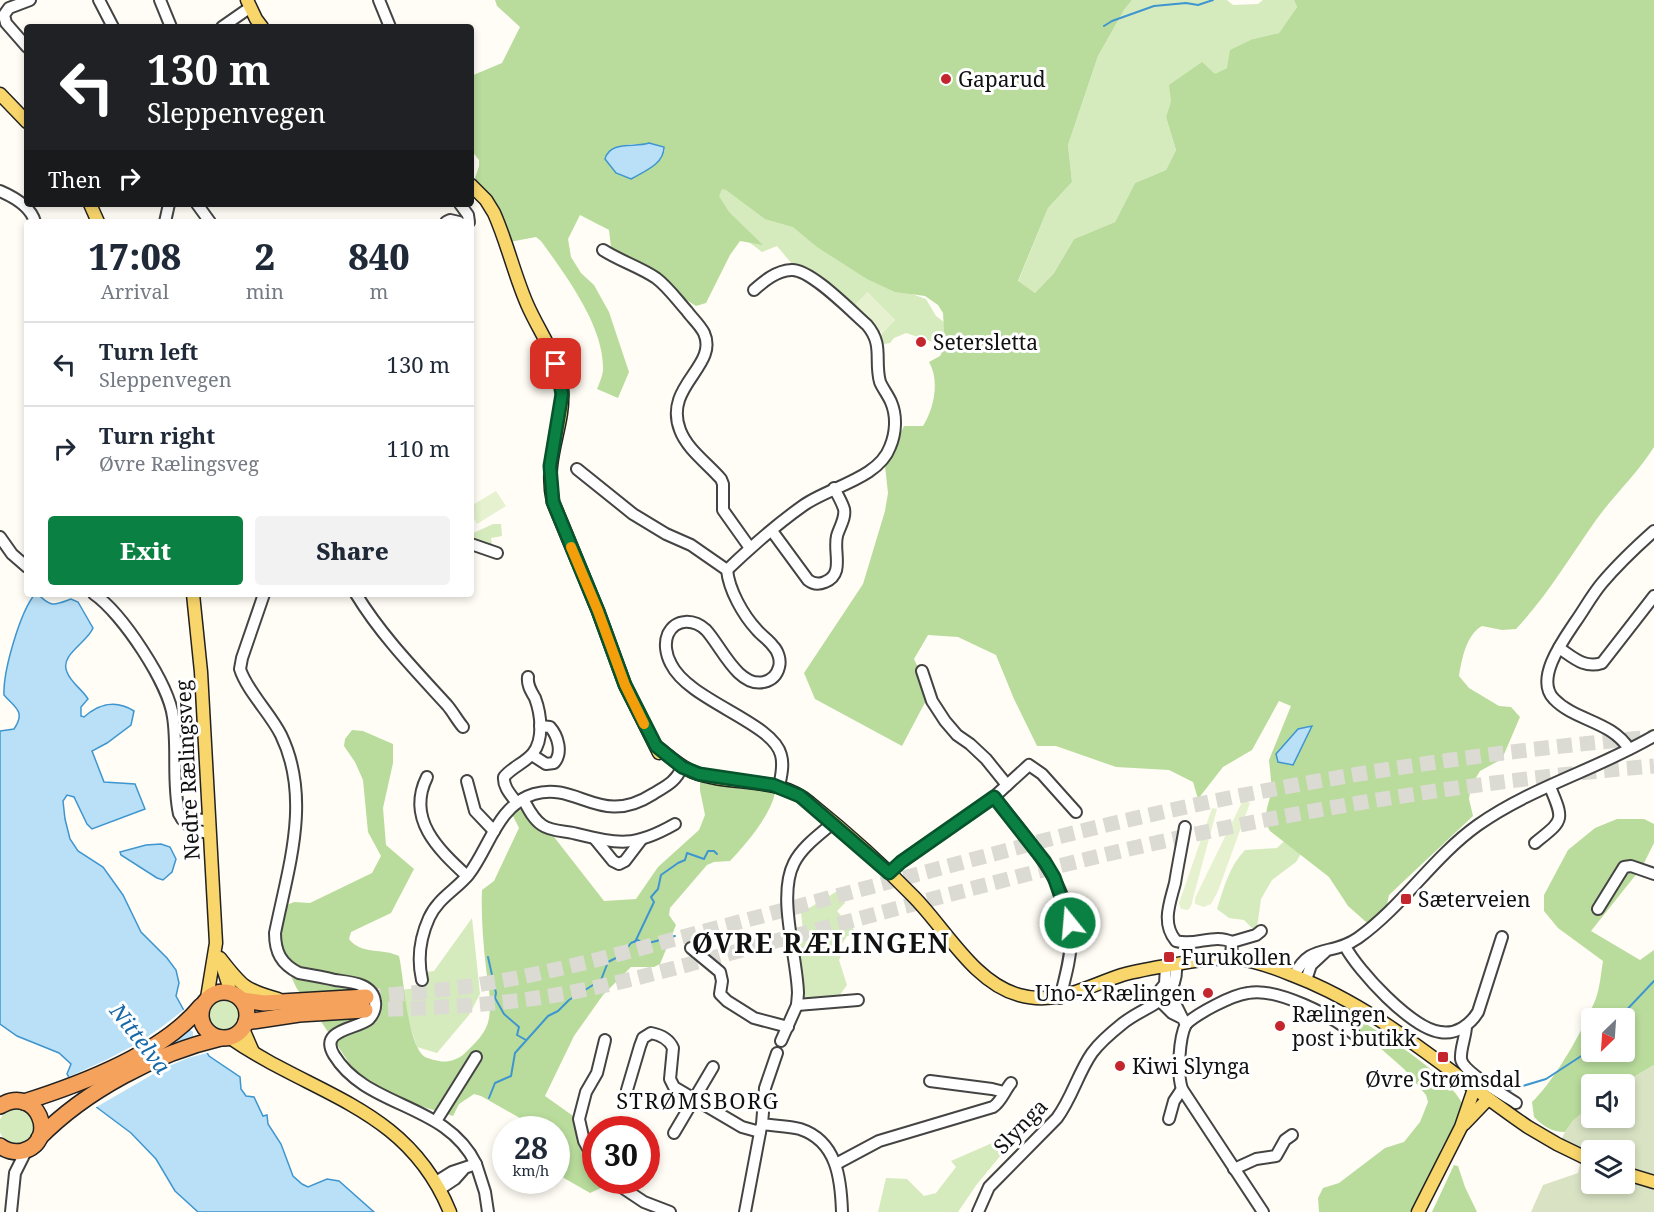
<!DOCTYPE html>
<html lang="en">
<head>
<meta charset="utf-8">
<style>
	:root { --surface:#fff; --page:#f2f2f3; --text:#1f2937; --muted:#747a83; --line:#e0e1e3; --accent:#0b8043 }
	body { margin:0; font-family:"Noto Serif",serif; background:var(--page); color:var(--text); height:100vh; display:flex; flex-direction:column; font-size:22px; white-space:nowrap }
	* { box-sizing:border-box; margin:0 }
	p { font-size:20px; color:var(--muted) }
	.icon { flex:none; width:33px; height:33px; fill:none; stroke:currentColor; stroke-width:2; stroke-linecap:round; stroke-linejoin:round }
	.map { position:relative; flex:1; overflow:hidden }
	.sheet { position:absolute; left:24px; top:219px; width:450px; height:378px; display:flex; flex-direction:column; background:var(--surface); border-radius:6px; box-shadow:0 3px 9px #0003 }
	.sheet>* { flex:none }
	.banner { position:absolute; left:24px; top:24px; width:450px; height:183px; border-radius:6px; box-shadow:0 3px 9px #0003; background:#202124; color:#fff; overflow:hidden }
	.needle { width:39px; rotate:205deg }
	.tools { position:absolute; left:1581px; top:1008px; display:grid; gap:12px }
	.tools a { display:grid; place-items:center; width:54px; height:54px; border-radius:6px; background:var(--surface); box-shadow:0 3px 9px #0003; font-size:30px }
	.speed { position:absolute; left:492px; top:1116px; display:flex; gap:12px; font-size:30px; font-weight:700; text-align:center }
	.speed>* { display:grid; place-content:center; width:78px; height:78px; border-radius:50%; background:var(--surface); box-shadow:0 3px 9px #0003; line-height:1 }
	.speed small { font-size:15px; font-weight:400 }
	.speed .limit { border:9px solid #d22; background:#fff; color:#111 }
	.pin { position:absolute; display:grid; place-items:center; width:51px; height:51px; color:#fff; margin:-26px; border-radius:12px; box-shadow:0 3px 9px #0006 }
	.me { position:absolute; width:66px; margin:-33px; rotate:343deg; stroke-linejoin:round; filter:drop-shadow(0 0 4px #0008) }
	.turn { display:flex; align-items:center; gap:21px; height:126px; padding:0 24px; font-size:27px }
	.turn .icon { width:78px; height:78px; stroke-width:2.5 }
	.turn b { display:block; font-size:42px; line-height:51px }
	.then { display:flex; align-items:center; height:57px; padding:0 24px; background:#0003; gap:12px; font-size:22px }
	.eta { display:flex; justify-content:space-evenly; align-items:center; height:102px; text-align:center }
	.eta b { font-size:36px; font-weight:800; line-height:42px }
	.cta { display:flex; gap:12px; margin-top:auto; padding:12px 24px }
	.cta a { flex:1; height:69px; border-radius:6px; background:var(--accent); color:#fff; font-size:24px; font-weight:800; line-height:69px; text-align:center }
	.cta a+a { background:var(--page); color:var(--text) }
	ul { padding:0; list-style:none }
	li { display:flex; align-items:center; gap:18px; height:84px; padding:0 24px; border-top:2px solid var(--line) }
	li div { flex:1 }
	li b { display:block; font-size:22px }
	li em { font-style:normal }
	.map>svg:first-child { display:block }
</style>
</head>
<body>
<div class="map">
<svg width="1654" height="1212" viewBox="0 0 1654 1212">
	<rect width="100%" height="100%" fill="#fffdf5"/>
	<g fill="#d5ebbd">
		<polygon points="1132,0 1227,0 1233,5 1258,4 1263,0 1294,0 1297,7 1279,33 1253,39 1227,68 1171,101 1166,117 1176,150 1166,170 1135,183 1115,222 1074,239 1054,273 1035,293 1018,282 1048,208 1072,182 1068,145 1098,56 1124,10"/>
		<polygon points="688,148 886,285 926,299 936,316 965,338 945,354 933,349 933,342 906,333 894,338 890,343 884,344 880,340 882,333 895,320 868,293 854,306 809,271 792,264 777,246 762,252 746,240"/>
		<polygon points="493,524 501,524 502,536 491,538 492,545 488,545 471,538 471,534"/>
		<path d="M1310 816 1320 823 1296 862 1272 880 1261 899 1257 928 1253 929 1244 920 1229 918 1217 909C1224 887 1229 867 1245 850L1277 848Z"/>
		<polygon points="839,890 845,903 837,911 855,931 851,936 847,936 842,944 843,951 839,960 847,985 836,1000 805,1000 797,938 803,931 801,913"/>
		<polygon points="472,918 480,994 469,1015 437,1053 417,1047 398,990 419,988 417,973 434,971"/>
		<circle cx="223" cy="1015" r="16"/>
		<circle cx="17" cy="1126" r="18"/>
		<polygon points="992,1143 1011,1143 977,1184 958,1212 878,1212 886,1178 907,1179 924,1196 936,1193 956,1167 951,1161"/>
	</g>
	<g fill="#b9dc9c" fill-rule="evenodd">
		<path d="M495 0H1132L1124 10 1098 56 1068 145 1072 182 1048 208 1018 281 1035 293 1054 273 1074 239 1115 222 1135 183 1166 170 1176 150 1166 117 1171 101 1169 85 1202 62 1215 74 1227 68 1230 50 1253 39 1279 33 1297 7 1294 0H1654V447C1637 474 1614 495 1596 520 1570 557 1547 596 1516 629L1502 630 1482 626C1466 635 1462 659 1459 676L1469 688 1499 706 1511 707 1520 717 1502 759 1480 771 1471 786 1469 799 1473 816 1389 895 1385 913 1374 929 1348 906 1329 877 1270 831 1265 822 1267 808 1272 790 1269 760 1291 706 1279 701 1252 750 1223 767 1198 799 1193 782 1169 770 1116 767 1056 746H1037L1014 699 996 655 958 637 928 635 914 659 930 693 902 746 815 699 804 673 863 584 885 511 888 493 885 466 904 426H923C934 408 940 381 929 362L940 356 945 347 943 313 938 305 925 296 895 292 867 279 817 247 793 227 765 219 726 190 722 189 719 196 729 212 763 245 740 241 730 255 706 303 696 306 618 257 611 247 609 230 580 215 568 239 571 257 581 273 594 285 609 312 629 372 618 398 597 389C599 384 602 377 603 371 605 327 566 276 541 241L536 237 504 243 473 184 479 166V160L471 150V76L502 63 520 27 497 6ZM631 144 644 145 665 150 661 159 631 179 605 157C610 148 621 146 631 144Z"/>
		<path d="M352 730 363 731 393 744V763L383 808 386 845 414 869 391 913 351 932 349 939C361 955 383 948 399 956 404 977 407 1045 425 1057 429 1059 435 1060 439 1061 447 1063 457 1060 464 1054 474 1044 487 1033 489 1018 492 1001 488 984 486 968 483 941 481 916 482 890L494 881 519 828 511 812 526 801 604 901 636 899 658 867 699 830 705 815 700 790V777L765 788 775 793C770 816 746 844 730 861L714 862 707 865 670 908 669 915 676 925 660 964 654 967H631L603 995 574 1036 545 1096 576 1118 595 1165 596 1180 609 1181 605 1186 590 1193 557 1174 556 1130 530 1129 527 1122 481 1096 474 1094 459 1104 453 1116 394 1098 354 1070 307 1001 297 989 287 968 278 937 287 905 294 902 310 903 372 873 381 856 368 832 363 780 355 762 344 746 345 739Z"/>
		<path d="M1617 819H1644L1654 824V843L1642 867 1591 931 1640 960 1654 950V1065L1622 1084H1592L1591 1105 1573 1121 1565 1132C1552 1132 1543 1126 1534 1117L1532 1102C1555 1080 1584 1029 1596 998 1600 987 1601 973 1603 961L1558 928 1544 911V895L1568 850 1595 828ZM1592 1018H1624V1052H1592Z"/>
		<path d="M1332 1003C1365 1023 1448 1072 1463 1105L1458 1119 1441 1149 1431 1177 1410 1212H1319L1318 1198 1323 1188 1339 1183 1385 1148 1404 1142 1420 1122 1428 1102 1426 1095 1404 1069 1362 1032 1327 1009Z"/>
		<polygon points="1454,1165 1458,1166 1465,1187 1477,1212 1432,1212"/>
	</g>
	<path fill="#d9e3c4" fill-rule="evenodd" d="M1654 1065V1212H1531L1543 1185 1578 1173 1580 1164 1561 1142C1565 1126 1579 1115 1591 1105L1592 1118H1624V1084H1622ZM1592 1150H1624V1184H1592Z"/>
	<g fill="#e6f2cf">
		<polygon points="867,292 895,320 882,333 854,306"/>
		<polygon points="496,491 506,506 477,524 471,513 471,506"/>
		<polygon points="1243,800 1250,803 1218,891 1211,904 1204,907 1195,904 1195,898"/>
		<polygon points="1212,808 1217,809 1191,906 1188,910 1181,909 1179,903"/>
	</g>
	<g fill="#b9e0f7" stroke="#3f96cf" stroke-width="1.5">
		<path d="M649 143 664 147C664 164 645 171 631 179L616 173 605 159C610 140 635 148 649 143Z"/>
		<path d="M35 594H38C51 608 55 605 71 599L78 602 93 628C88 642 59 655 67 672 71 683 82 689 88 699L81 707V716L84 717C99 704 115 699 134 711L131 725 107 743 92 751 104 782 135 784 145 809 92 829 87 824 74 797 67 795 63 801 65 819 70 839 78 851 103 867 123 895 141 932 167 958 176 970 179 983 176 996 209 1056 240 1077 241 1089 246 1096 254 1097 263 1116 267 1115 268 1124 281 1144 293 1176 302 1184 308 1187 327 1179 339 1181 374 1212H198L175 1191 156 1159 131 1133 79 1094 67 1074 71 1064 59 1053 17 1036 0 1024V731L14 729C26 711 15 708 4 695 3 671 20 612 35 594Z"/>
		<polygon points="1312,726 1293,765 1278,762 1276,754 1298,729"/>
		<polygon points="161,844 170,847 176,859 172,872 163,880 157,878 121,855 120,852 146,845"/>
	</g>
	<polygon fill="#fffdf5" points="186,1008 211,1052 188,1058 162,1069 93,1109 80,1098 193,1038 193,1032 189,1029 74,1091 66,1078 106,1060 138,1043 163,1026"/>
	<g fill="none" stroke-linecap="round" stroke-linejoin="round">
		<g stroke="#3f96cf" stroke-width="2">
			<polyline points="1104,26 1112,21 1154,6 1186,3 1198,5 1213,0"/>
			<polyline points="635,942 654,902 651,897 658,889 661,875 678,863 685,860 687,853 704,859 708,851 714,851 717,854"/>
			<polyline points="488,957 496,993 495,998 504,1014 519,1027 517,1035 526,1040"/>
			<polyline points="1619,1018 1654,981"/>
			<polyline points="1506,1091 1546,1079 1592,1049"/>
			<polyline points="489,1098 495,1083 511,1076 515,1053 548,1016 558,1011 569,1000 601,980 608,962 622,955 631,943 638,940 645,944 675,936"/>
		</g>
		<g stroke="#dbdad3" stroke-width="15" stroke-dasharray="15 8" stroke-linecap="butt">
			<path d="M366 997C416 993 467 988 516 978 588 964 658 943 728 925 833 897 937 869 1042 841 1243 789 1447 755 1654 737"/>
			<path d="M365 1010C427 1008 489 1006 550 996 617 985 683 966 749 948 851 921 953 893 1055 867 1252 817 1451 783 1654 766"/>
		</g>
		<g stroke="#444" stroke-width="14">
			<g id="minor">
				<polyline points="99,0 113,27"/>
				<polyline points="160,0 171,27"/>
				<polyline points="379,0 390,27"/>
				<polyline points="222,27 245,11"/>
				<polyline points="27,47 6,23 4,15 9,8 30,0"/>
				<path d="M0 191C14 197 31 207 35 222"/>
				<polyline points="197,204 210,222"/>
				<polyline points="460,204 468,215 469,222"/>
				<polyline points="165,222 169,204"/>
				<polyline points="446,222 450,220 459,222"/>
				<path d="M603 250C620 261 640 267 656 278 668 287 677 300 687 311 692 318 700 325 704 333 719 366 663 386 680 430 687 449 707 463 721 479L723 484V510L750 548"/>
				<path d="M577 469 633 514 666 534 691 545 727 570C729 590 743 615 757 630 762 636 769 640 773 646 778 651 781 660 779 667 777 675 772 680 764 682 738 688 721 646 706 630 694 619 676 618 668 634 664 643 666 655 671 664 689 701 773 722 781 755 784 766 781 776 779 787"/>
				<path d="M772 531 808 580C813 584 818 585 825 582 845 574 833 552 837 536 839 528 846 518 844 509 842 502 837 494 834 488"/>
				<polyline points="0,537 12,554 27,567"/>
				<polyline points="471,544 497,553"/>
				<path d="M727 570C751 547 777 524 804 505 830 487 879 478 890 447 896 433 897 416 891 402 888 395 883 389 880 382 874 360 884 345 867 325 852 312 810 268 791 270 776 271 764 281 754 290"/>
				<path d="M94 594C122 613 169 684 173 717 178 748 172 782 179 814 186 826 196 832 210 833"/>
				<path d="M264 594 242 658 240 669C247 691 270 713 281 735 312 799 288 868 275 933 275 952 281 964 299 973 311 975 323 977 335 980 349 982 373 983 375 1002 376 1008 373 1015 369 1019 358 1029 318 1029 334 1055 367 1109 446 1102 476 1164L452 1172 436 1182"/>
				<path d="M356 594C381 635 415 670 447 705 453 712 457 720 463 727"/>
				<path d="M1559 648C1573 657 1584 669 1602 663L1654 596"/>
				<polyline points="922,671 932,701 945,721 957,735 970,744 986,759 1007,785"/>
				<path d="M1629 749C1612 721 1575 721 1554 699 1534 679 1564 639 1576 621 1585 608 1592 595 1602 583 1618 564 1636 547 1654 531"/>
				<path d="M532 755 546 764 554 763C563 753 558 736 550 727L540 726"/>
				<path d="M427 777C406 819 438 849 467 876"/>
				<polyline points="467,781 475,811 494,831"/>
				<path d="M994 797C1024 835 1072 886 1071 938 1071 958 1065 978 1060 998"/>
				<path d="M523 799C528 808 533 819 542 825 550 831 564 831 573 833 619 844 633 848 675 824"/>
				<path d="M517 803C511 795 503 787 504 777 512 767 525 763 533 753 544 739 541 714 535 698 531 691 527 685 528 677"/>
				<polyline points="182,819 209,820"/>
				<path d="M1185 827C1182 845 1178 864 1175 883 1170 903 1161 923 1176 941 1195 947 1214 933 1232 942L1231 959"/>
				<polyline points="595,839 613,861 619,864 625,861 641,840"/>
				<path d="M1535 843C1563 820 1565 822 1550 787"/>
				<polyline points="889,873 901,862 994,797 1029,765 1042,774 1076,812"/>
				<polyline points="1598,909 1624,867 1631,866 1654,874"/>
				<polyline points="1232,942 1256,935 1261,931"/>
				<path d="M1345 946C1358 971 1411 1028 1440 1032 1456 1035 1470 1025 1478 1012L1502 937"/>
				<polyline points="691,948 720,972 722,981 720,994 727,1001 754,1018 788,1027"/>
				<path d="M1294 976C1310 942 1331 957 1358 938 1403 906 1433 857 1478 825 1532 787 1598 769 1654 736"/>
				<path d="M422 980C417 958 420 938 429 918 438 898 456 890 469 874 489 848 498 805 534 794 578 781 600 828 653 794 666 786 676 782 682 767"/>
				<polyline points="1306,980 1311,965 1325,952"/>
				<polyline points="1156,995 1165,984 1166,966"/>
				<polyline points="797,1005 858,1000"/>
				<path d="M1182 1018 1172 1013 1160 1001 1159 993C1177 996 1177 1012 1186 1024"/>
				<path d="M1186 1024C1179 1038 1177 1074 1182 1089L1263 1212"/>
				<path d="M1186 1024C1198 1013 1232 995 1248 993 1277 987 1332 1016 1354 1034"/>
				<path d="M1466 1026C1466 1036 1460 1049 1461 1059 1463 1072 1504 1095 1516 1103"/>
				<path d="M781 1041 797 1005 798 993C797 956 777 896 794 863 802 847 819 835 833 823"/>
				<path d="M777 1053 765 1088 762 1124C774 1126 788 1126 800 1129 837 1141 841 1179 842 1212"/>
				<polyline points="930,1081 992,1089 1004,1092"/>
				<path d="M627 1090 640 1046 643 1038 651 1033C661 1035 669 1039 673 1048L670 1079 674 1087 742 1127 760 1132"/>
				<polyline points="1169,1119 1174,1101 1182,1089"/>
				<polyline points="436,1121 476,1057"/>
				<polyline points="674,1133 713,1067"/>
				<polyline points="596,1163 584,1141 579,1119 586,1092 597,1073 605,1040"/>
				<polyline points="476,1164 485,1192 488,1212"/>
				<path d="M836 1164 879 1141 993 1107C1001 1102 1005 1090 1011 1083"/>
				<polyline points="1234,1169 1256,1159 1276,1156 1285,1140 1292,1135"/>
				<polyline points="611,1180 644,1202 670,1212"/>
				<polyline points="440,1189 455,1179 463,1170"/>
				<polyline points="11,1212 15,1173 27,1149"/>
				<polyline points="745,1212 761,1127"/>
				<path d="M978 1212 989 1187 1057 1118C1072 1098 1078 1073 1092 1053 1100 1042 1112 1032 1122 1024 1146 1004 1179 1003 1176 964"/>
			</g>
		</g>
		<g stroke="#222" stroke-width="15">
			<g id="major">
				<polyline points="247,0 256,19 262,27"/>
				<polyline points="0,94 27,122"/>
				<path d="M471 185 486 200 494 213C507 242 514 274 527 304 539 332 559 357 562 388 565 428 543 457 553 502L598 611 625 685 659 753"/>
				<polyline points="90,204 98,222"/>
				<polyline points="193,594 201,672 216,943 207,998"/>
				<path d="M656 746C668 755 679 766 693 772 732 787 777 775 810 803 846 832 881 863 913 896 945 928 974 983 1019 995 1057 1006 1088 986 1122 975 1140 970 1159 967 1177 964 1197 960 1219 957 1239 959 1257 961 1275 968 1292 975 1382 1009 1450 1074 1528 1127L1557 1144 1592 1161"/>
				<path d="M220 958C241 985 244 990 278 999"/>
				<polyline points="222,965 231,993"/>
				<polyline points="243,1029 253,1052"/>
				<path d="M229 1037C313 1096 407 1106 450 1212"/>
				<polyline points="1464,1124 1488,1099"/>
				<polyline points="1624,1173 1654,1182"/>
				<polyline points="1418,1212 1461,1127 1474,1089"/>
			</g>
		</g>
		<g stroke="#222" stroke-width="18">
			<g id="highway">
				<circle cx="224" cy="1015" r="23"/>
				<polyline points="242,1000 264,1003 366,997"/>
				<polyline points="246,1022 299,1014 365,1010"/>
				<path d="M24 1102C81 1084 162 1054 201 1006"/>
				<path d="M0 1106C37 1083 60 1141 23 1151 14 1153 7 1151 0 1146"/>
				<path d="M39 1138C85 1091 156 1053 221 1038"/>
			</g>
		</g>
		<use href="#minor" stroke="#fff" stroke-width="10"/>
		<use href="#major" stroke="#f9d66b" stroke-width="12"/>
		<use href="#highway" stroke="#f5a25d" stroke-width="15"/>
	</g>
	<g fill="none" stroke-linecap="round" stroke-linejoin="round">
		<g stroke="#07532c" stroke-width="15">
			<polyline id="route" points="556,364 562,394 550,466 553,502 598,611 625,685 656,746 682,767 699,774 773,785 800,796 889,873 901,862 994,797 1045,862 1054,877 1070,923"/>
		</g>
		<use href="#route" stroke="#0b8043" stroke-width="10"/>
		<polyline stroke="#f59e0b" stroke-width="10" points="571,547 598,611 625,685 644,724"/>
	</g>
	<g fill="#c4262e" stroke="#fff" stroke-width="2">
		<circle cx="946" cy="79" r="6"/>
		<circle cx="921" cy="342" r="6"/>
		<rect x="1400" y="893" width="12" height="12" rx="3"/>
		<rect x="1163" y="951" width="12" height="12" rx="3"/>
		<circle cx="1208" cy="993" r="6"/>
		<circle cx="1280" cy="1026" r="6"/>
		<rect x="1437" y="1051" width="12" height="12" rx="3"/>
		<circle cx="1120" cy="1066" r="6"/>
	</g>
	<g text-anchor="middle" dominant-baseline="central" stroke-width="6" stroke-linejoin="round" paint-order="stroke">
		<g font-size="21" fill="#111" stroke="#fff" text-anchor="start">
			<text x="958" y="79">Gaparud</text>
			<text x="933" y="342">Setersletta</text>
			<text x="1418" y="899">Sæterveien</text>
			<text x="1181" y="957">Furukollen</text>
			<text x="1196" y="993" text-anchor="end">Uno-X Rælingen</text>
			<text x="1292" y="1014">Rælingen<tspan x="1292" dy="24">post i butikk</tspan></text>
			<text x="1132" y="1066">Kiwi Slynga</text>
			<text x="1443" y="1079" text-anchor="middle">Øvre Strømsdal</text>
		</g>
		<g font-size="21" fill="#111" stroke="#fff">
			<text transform="translate(187 770) rotate(-93)">Nedre Rælingsveg</text>
			<text transform="translate(1020 1126) rotate(-46)">Slynga</text>
		</g>
		<g font-size="22" font-style="italic" fill="#1768a6" stroke="#fff">
			<text transform="translate(141 1038) rotate(52)">Nittelva</text>
		</g>
		<g font-size="22" letter-spacing="1.5" fill="#111" stroke="#fff">
			<text x="698" y="1100">STRØMSBORG</text>
		</g>
		<g font-size="27" font-weight="bold" letter-spacing="1.5" fill="#111" stroke="#fff">
			<text x="821" y="942">ØVRE RÆLINGEN</text>
		</g>
	</g>
</svg>
<div class="tools">
<a><svg class="needle" viewBox="-14 -14 28 28"><path d="M0-13l5 13h-10z" fill="#e53935"/><path d="M0 13l5-13h-10z" fill="#747a83"/></svg></a>
<a><svg class="icon" aria-label="sound" viewBox="0 0 24 24"><path d="M4 9h4l5-4v14l-5-4H4zM17 9q2 3 0 6"/></svg></a>
<a><svg class="icon" aria-label="layers" viewBox="0 0 24 24"><path d="M12 4l9 5-9 5-9-5zM3 14l9 5 9-5"/></svg></a>
</div>
<div class="speed"><div>28<small>km/h</small></div><div class="limit">30</div></div>
<div class="pin" style="left:556px;top:364px;background:#d93025"><svg class="icon" aria-label="arrive" viewBox="0 0 24 24"><path d="M6 21V4h12l-3 4 3 4H6"/></svg></div>
<svg class="me" style="left:1070px;top:923px" viewBox="-20 -20 40 40"><circle r="17" fill="#0b8043" stroke="#fff" stroke-width="3"/><path d="M0-11L8 9 0 5-8 9z" fill="#fff"/></svg>
<div class="banner">
<div class="turn"><svg class="icon" aria-label="left" viewBox="0 0 24 24"><path d="M17 20v-9H6M10 6l-5 5 5 5"/></svg><div><b>130 m</b>Sleppenvegen</div></div>
<div class="then">Then<svg class="icon" aria-label="right" viewBox="0 0 24 24"><path d="M7 20v-9h11M14 6l5 5-5 5"/></svg></div>
</div>
<section class="sheet">
<div class="eta">
<div><b>17:08</b><p>Arrival</p></div>
<div><b>2</b><p>min</p></div>
<div><b>840</b><p>m</p></div>
</div>
<ul>
<li><svg class="icon" aria-label="left" viewBox="0 0 24 24"><path d="M17 20v-9H6M10 6l-5 5 5 5"/></svg><div><b>Turn left</b><p>Sleppenvegen</p></div><em>130 m</em></li>
<li><svg class="icon" aria-label="right" viewBox="0 0 24 24"><path d="M7 20v-9h11M14 6l5 5-5 5"/></svg><div><b>Turn right</b><p>Øvre Rælingsveg</p></div><em>110 m</em></li>
</ul>
<div class="cta"><a>Exit</a><a>Share</a></div>
</section>
</div>
</body>
</html>
